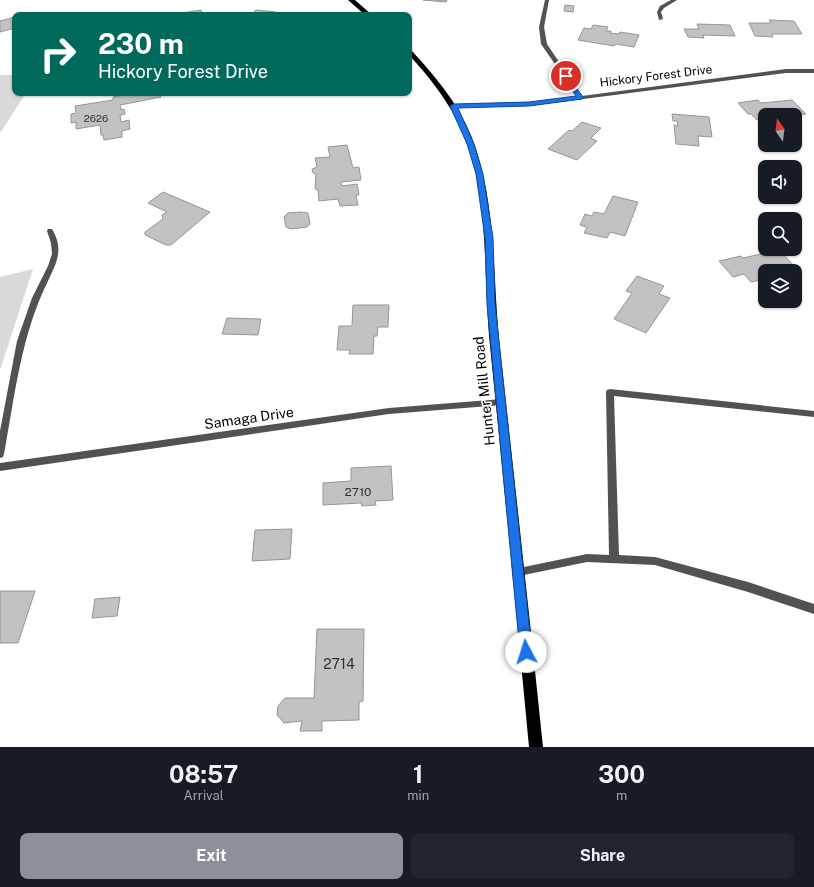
<!DOCTYPE html>
<html lang="en">
<head>
<meta charset="utf-8">
<style>
	:root { --surface:#171b24; --page:#20242c; --text:#f1f3f6; --muted:#9ea1a6; --accent:#8c9099 }
	body { margin:0; font-family:"Public Sans",sans-serif; background:var(--page); color:var(--text); height:100vh; display:flex; flex-direction:column; font-size:15px; white-space:nowrap }
	* { box-sizing:border-box; margin:0 }
	p { font-size:13px; color:var(--muted) }
	.icon { flex:none; width:22px; height:22px; fill:none; stroke:currentColor; stroke-width:2; stroke-linecap:round; stroke-linejoin:round }
	.map { position:relative; height:747px; overflow:hidden }
	.drawer { display:flex; flex-direction:column; background:var(--surface); flex:1 }
	.drawer>* { flex:none }
	.top-card { position:absolute; left:12px; top:12px; width:400px; height:84px; border-radius:8px; box-shadow:0 1px 3px #0004; background:#00695c; color:#fff; overflow:hidden }
	.needle { width:26px; rotate:346deg }
	.fabs { position:absolute; left:758px; top:108px; display:grid; gap:8px }
	.fabs a { display:grid; place-items:center; width:44px; height:44px; border-radius:8px; background:var(--surface); box-shadow:0 1px 3px #0004; font-size:20px }
	.pin { position:absolute; display:grid; place-items:center; width:34px; height:34px; color:#fff; margin:-17px; border:2px solid #fff; border-radius:50%; box-shadow:0 1px 4px #0007 }
	.me { position:absolute; width:44px; margin:-22px; rotate:355deg; stroke-linejoin:round; filter:drop-shadow(0 0 3px #0008) }
	.turn { display:flex; align-items:center; gap:14px; height:84px; padding:0 20px; font-size:18px }
	.turn .icon { width:52px; height:52px; stroke-width:2.5 }
	.turn b { display:block; font-size:28px; line-height:34px }
	.eta { display:flex; justify-content:space-evenly; align-items:center; height:68px; text-align:center }
	.eta b { font-size:24px; font-weight:700; line-height:28px }
	.button { display:flex; gap:8px; margin-top:auto; padding:8px 20px }
	.button a { flex:1; height:46px; border-radius:8px; background:var(--accent); color:#fff; font-size:16px; font-weight:700; line-height:46px; text-align:center }
	.button a+a { background:var(--page); color:var(--text) }
	.map>svg:first-child { display:block }
</style>
</head>
<body>
<div class="map">
<svg width="814" height="747" viewBox="0 0 814 747">
	<rect width="100%" height="100%" fill="#fff"/>
	<g fill="#d9d9d9">
		<polygon points="0,75 15,75 15,93 26,93 0,133"/>
		<polygon points="33,269 0,370 0,277"/>
	</g>
	<g fill="#c2c2c2" stroke="#969696">
		<polygon points="423,0 447,0 446,2"/>
		<polygon points="565,5 574,6 573,12 564,11"/>
		<polygon points="201,10 203,15 169,15"/>
		<polygon points="256,10 276,12 274,15 277,15 251,15"/>
		<polygon points="15,17 15,28 0,32 0,21"/>
		<polygon points="769,20 794,21 802,34 772,34 773,37 755,36 749,23 771,23"/>
		<polygon points="697,24 730,25 735,36 703,35 704,38 688,37 684,29 699,29"/>
		<polygon points="593,25 608,27 606,31 611,31 610,33 619,34 620,32 639,35 634,47 616,44 614,46 578,40 584,28 591,29"/>
		<polygon points="123,93 164,94 160,95 161,97 120,105 121,110 124,109 125,114 120,115 121,122 129,120 130,129 122,131 122,137 104,140 103,135 101,135 100,125 76,129 76,122 71,123 71,114 76,113 75,106 113,100 113,97 123,95"/>
		<polygon points="758,100 761,103 792,100 806,114 798,115 802,119 795,120 795,115 765,115 765,119 757,120 751,114 748,114 738,103"/>
		<polygon points="672,114 709,117 712,137 698,136 699,146 676,144 674,125 678,126 677,121 673,121"/>
		<polygon points="582,122 601,128 591,138 597,141 577,160 548,149 569,130 572,131"/>
		<polygon points="347,145 353,168 359,167 361,180 341,182 342,186 357,184 359,195 356,195 358,205 340,206 338,199 319,201 318,190 315,189 316,174 313,173 312,169 317,167 315,158 330,157 328,147"/>
		<polygon points="163,192 210,212 171,245 166,245 145,235 145,232 163,219 162,215 167,212 148,203"/>
		<polygon points="613,196 638,202 625,236 610,232 607,238 584,233 587,227 580,225 585,214 592,216 594,212 604,214"/>
		<polygon points="301,212 308,213 310,224 307,227 291,229 286,227 284,217 288,213"/>
		<polygon points="779,250 799,271 765,271 765,279 751,282 744,274 733,277 719,261 741,256 743,258"/>
		<polygon points="637,276 664,286 659,294 670,298 646,333 614,319 632,293 626,291"/>
		<polygon points="353,305 389,305 388,327 378,327 377,336 374,336 373,354 349,354 350,350 337,350 339,326 352,326"/>
		<polygon points="227,318 261,319 258,335 222,334"/>
		<polygon points="391,466 393,500 375,501 376,505 362,506 361,503 323,505 323,483 351,481 351,468"/>
		<polygon points="292,529 290,559 252,561 255,530"/>
		<polygon points="0,591 35,591 18,643 0,643"/>
		<polygon points="120,597 117,616 92,618 95,599"/>
		<polygon points="317,629 364,629 363,701 359,702 359,720 322,721 322,731 300,731 302,721 284,723 277,715 278,706 285,698 314,698"/>
	</g>
	<g fill="none" stroke-linecap="round" stroke-linejoin="round">
		<g fill="#525252" fill-rule="evenodd">
			<polygon points="671,0 677,0 664,8 661,12 663,19 659,20 657,12 660,6"/>
			<polygon points="610,389 814,411 814,417 614,396 619,555 655,557 748,582 814,604 814,614 748,592 655,565 587,562 519,576 516,575 514,572 516,569 519,568 587,554 609,555 606,392 607,390"/>
		</g>
		<g fill="#525252" fill-rule="evenodd">
			<polygon points="545,0 549,0 544,27 547,44 582,96 786,69 814,69 814,73 786,73 529,106 451,107 450,106 453,104 529,102 577,96 541,44 539,27"/>
			<path d="M48 229H52C64 249 57 262 48 281 21 335 15 395 4 454L3 457 0 458V431L17 341 32 298 48 266 52 254 51 243 47 231Z"/>
			<polygon points="502,399 505,400 506,402 505,404 502,405 389,414 0,471 0,463 389,408"/>
		</g>
		<g fill="#000" fill-rule="evenodd">
			<polygon points="348,0 355,0 372,15 365,15"/>
			<path d="M409 49 411 50C439 80 465 112 477 152 496 213 493 277 499 339 514 475 529 611 543 747H529C516 610 503 473 489 336 484 275 488 211 470 151 458 114 435 83 409 55Z"/>
		</g>
	</g>
	<polygon fill="#1a73e8" stroke="#114b97" points="566,74 583,97 582,99 529,106 458,108 474,144 483,174 493,238 495,304 532,652 531,656 526,657 522,656 520,652 487,304 485,238 476,174 467,144 450,106 454,104 529,102 576,96 562,76"/>
	<g text-anchor="middle" dominant-baseline="central" stroke-width="3" stroke-linejoin="round" paint-order="stroke">
		<g font-size="10" fill="#303030">
			<text x="96" y="118">2626</text>
		</g>
		<g font-size="12" fill="#000" stroke="#fff">
			<text transform="translate(656 76) rotate(-7)">Hickory Forest Drive</text>
		</g>
		<g font-size="12" fill="#303030">
			<text x="358" y="492">2710</text>
		</g>
		<g font-size="14" fill="#000" stroke="#fff">
			<text transform="translate(484 391) rotate(-96)">Hunter Mill Road</text>
			<text transform="translate(249 418) rotate(-8)">Samaga Drive</text>
		</g>
		<g font-size="14" fill="#303030">
			<text x="339" y="664">2714</text>
		</g>
	</g>
</svg>
<div class="fabs">
<a><svg class="needle" viewBox="-14 -14 28 28"><path d="M0-13l5 13h-10z" fill="#e53935"/><path d="M0 13l5-13h-10z" fill="#9ea1a6"/></svg></a>
<a><svg class="icon" aria-label="sound" viewBox="0 0 24 24"><path d="M4 9h4l5-4v14l-5-4H4zM17 9q2 3 0 6"/></svg></a>
<a><svg class="icon" aria-label="search" viewBox="0 0 24 24"><circle cx="10" cy="10" r="6"/><path d="M15 15l6 6"/></svg></a>
<a><svg class="icon" aria-label="layers" viewBox="0 0 24 24"><path d="M12 4l9 5-9 5-9-5zM3 14l9 5 9-5"/></svg></a>
</div>
<div class="pin" style="left:566px;top:76px;background:#d93025"><svg class="icon" aria-label="arrive" viewBox="0 0 24 24"><path d="M6 21V4h12l-3 4 3 4H6"/></svg></div>
<svg class="me" style="left:526px;top:652px" viewBox="-20 -20 40 40"><circle r="19" fill="#fff"/><path d="M0-13L10 11 0 6-10 11z" fill="#1a73e8"/></svg>
<div class="top-card">
<div class="turn"><svg class="icon" aria-label="right" viewBox="0 0 24 24"><path d="M7 20v-9h11M14 6l5 5-5 5"/></svg><div><b>230 m</b>Hickory Forest Drive</div></div>
</div>
</div>
<section class="drawer">
<div class="eta">
<div><b>08:57</b><p>Arrival</p></div>
<div><b>1</b><p>min</p></div>
<div><b>300</b><p>m</p></div>
</div>
<div class="button"><a>Exit</a><a>Share</a></div>
</section>
</body>
</html>
